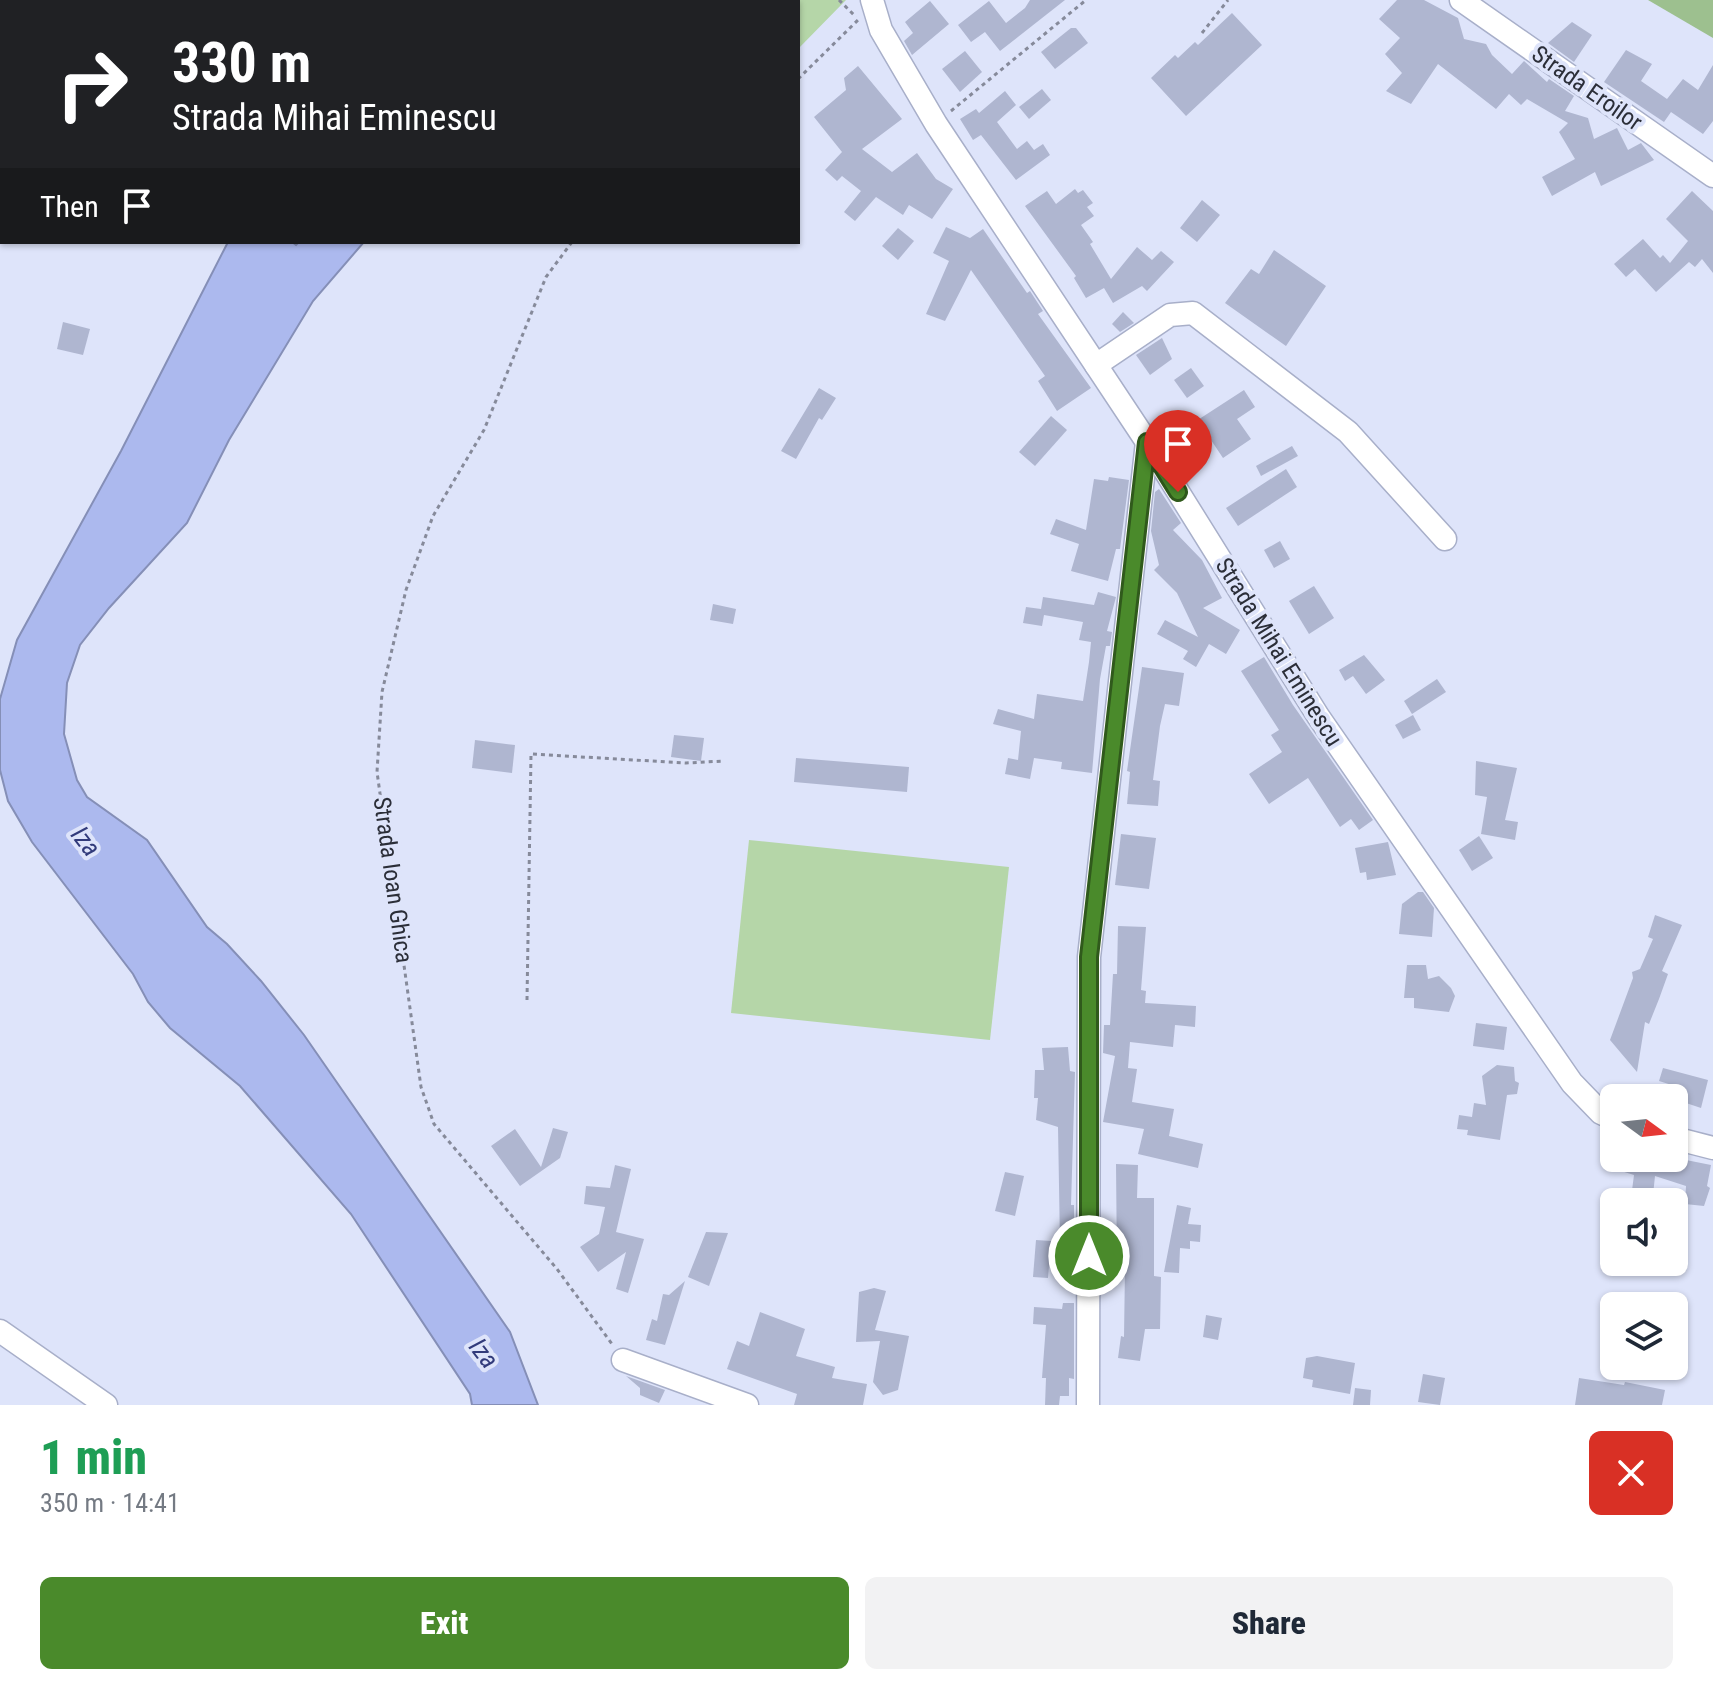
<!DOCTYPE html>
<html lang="en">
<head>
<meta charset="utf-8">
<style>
	:root { --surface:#fff; --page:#f2f2f3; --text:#1f2937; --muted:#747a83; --accent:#4a8a2b }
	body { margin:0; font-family:"Roboto Condensed",sans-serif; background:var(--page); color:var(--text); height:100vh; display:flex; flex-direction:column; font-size:30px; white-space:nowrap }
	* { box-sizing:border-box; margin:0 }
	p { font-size:26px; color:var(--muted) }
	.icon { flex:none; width:44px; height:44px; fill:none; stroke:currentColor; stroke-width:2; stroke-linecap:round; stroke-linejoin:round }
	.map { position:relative; height:1405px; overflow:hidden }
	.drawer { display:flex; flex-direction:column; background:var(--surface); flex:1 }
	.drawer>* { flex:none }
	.top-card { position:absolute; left:0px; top:0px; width:800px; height:244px; box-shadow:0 2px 6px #0004; background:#202124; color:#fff; overflow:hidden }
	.needle { width:52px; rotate:105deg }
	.tools { position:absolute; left:1600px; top:1084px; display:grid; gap:16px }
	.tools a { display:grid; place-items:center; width:88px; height:88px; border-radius:12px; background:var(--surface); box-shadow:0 2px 6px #0004; font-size:40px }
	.pin { position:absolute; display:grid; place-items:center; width:68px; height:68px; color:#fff; margin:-82px -34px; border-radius:50% 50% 50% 0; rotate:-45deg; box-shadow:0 0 8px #0007 }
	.pin .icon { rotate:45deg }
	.me { position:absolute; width:88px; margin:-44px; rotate:0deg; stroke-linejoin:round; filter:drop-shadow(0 0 6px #0008) }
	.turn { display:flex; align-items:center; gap:28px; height:168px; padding:0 40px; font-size:36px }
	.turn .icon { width:104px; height:104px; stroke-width:2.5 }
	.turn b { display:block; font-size:56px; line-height:68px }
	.then { display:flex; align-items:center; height:76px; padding:0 40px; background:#0003; gap:16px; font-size:30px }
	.round { display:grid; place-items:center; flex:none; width:84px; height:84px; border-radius:12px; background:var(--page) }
	.headline { display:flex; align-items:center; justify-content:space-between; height:136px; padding:0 40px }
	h1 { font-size:48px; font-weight:800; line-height:60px; color:#1e9e55 }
	.action { display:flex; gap:16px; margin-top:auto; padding:16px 40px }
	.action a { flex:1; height:92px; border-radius:12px; background:var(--accent); color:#fff; font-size:32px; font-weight:800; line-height:92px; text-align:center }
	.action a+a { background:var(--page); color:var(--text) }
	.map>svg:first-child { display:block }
</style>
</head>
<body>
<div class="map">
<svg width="1713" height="1405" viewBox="0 0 1713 1405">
	<rect width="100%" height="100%" fill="#dee4fa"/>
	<g fill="#b5d6a8">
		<polygon points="520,0 846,0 798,49 798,2"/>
		<polygon points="749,840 1009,867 990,1040 731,1013"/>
	</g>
	<g fill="#9dc08f">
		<polygon points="0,0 86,0 2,2 0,135"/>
		<polygon points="1648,0 1713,0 1713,38"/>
	</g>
	<polygon fill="#acb9ee" stroke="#858fb7" stroke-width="2" points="228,242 292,242 296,245 299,242 364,242 313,301 229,440 187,523 109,608 80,645 67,683 64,734 77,780 87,797 147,840 207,927 227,944 261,981 304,1035 510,1332 538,1405 472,1405 470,1394 351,1214 240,1086 170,1028 148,1002 133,974 32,842 8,801 0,770 0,699 17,640 121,451"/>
	<g fill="#afb6d0">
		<polygon points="1030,0 1065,0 1000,51 985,32 971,42 958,25 989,1 1006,23 1025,8"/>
		<polygon points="1397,0 1424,0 1458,18 1464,39 1486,44 1492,55 1512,74 1524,61 1547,82 1549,79 1574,96 1565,111 1588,118 1594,139 1617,128 1628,150 1641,143 1654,160 1601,186 1595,172 1552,196 1542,177 1575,159 1559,132 1568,123 1527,99 1521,105 1509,94 1496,109 1438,64 1411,104 1386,91 1402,73 1385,54 1400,38 1379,19"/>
		<polygon points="930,1 949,24 912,55 904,41 913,33 905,22"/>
		<polygon points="1232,13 1262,45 1186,116 1151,78 1175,55 1178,58 1195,42 1198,45"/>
		<polygon points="1572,22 1592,35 1574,62 1548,43"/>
		<polygon points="1071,28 1076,28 1088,43 1055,69 1041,52"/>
		<polygon points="1626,50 1652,64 1641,81 1667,99 1683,79 1698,90 1713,65 1713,121 1703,134 1671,112 1664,122 1604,82"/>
		<polygon points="965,51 982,72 960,92 942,69"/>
		<polygon points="858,66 902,119 862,149 892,172 917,153 936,179 953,189 932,219 909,205 903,215 876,197 855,221 844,212 861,191 842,176 837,181 825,170 842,152 814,117 846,90 844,78"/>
		<polygon points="1042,89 1051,100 1029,119 1019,107"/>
		<polygon points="1005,91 1016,105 997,122 1017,149 1027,141 1034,150 1043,144 1050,155 1016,180 981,135 973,140 960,119 976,109 979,113"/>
		<polygon points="1075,189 1078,193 1083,190 1093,203 1087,207 1094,216 1081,225 1093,242 1090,244 1111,279 1137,247 1152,260 1161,251 1174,262 1147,291 1142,286 1113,303 1104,288 1086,298 1074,278 1076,276 1025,206 1047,191 1056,204"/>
		<polygon points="1692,191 1713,211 1713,273 1702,259 1695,267 1689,262 1656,292 1635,269 1626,277 1614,264 1643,239 1660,258 1663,255 1670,263 1688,241 1666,219"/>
		<polygon points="1202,200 1220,215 1197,242 1180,228"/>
		<polygon points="946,227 970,238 983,229 1027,293 1030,291 1043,311 1038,314 1091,388 1057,411 1038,381 1045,376 971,270 945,321 926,314 949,261 933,253"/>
		<polygon points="898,228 914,241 898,260 882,246"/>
		<polygon points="1274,250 1326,286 1286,346 1225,303 1251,269 1259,274"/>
		<polygon points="1123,312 1134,323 1120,332 1112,324"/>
		<polygon points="63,322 90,329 83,355 57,349"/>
		<polygon points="1162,338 1172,359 1150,375 1136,355"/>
		<polygon points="1191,368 1204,386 1187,398 1174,380"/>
		<polygon points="819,388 836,398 822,420 819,418 796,459 781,451"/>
		<polygon points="1244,390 1255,407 1237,419 1251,439 1223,458 1209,437 1202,443 1190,425"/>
		<polygon points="1051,416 1067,430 1035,466 1019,452"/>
		<polygon points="1292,446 1298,456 1261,476 1256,466"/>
		<polygon points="1286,469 1297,487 1238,526 1226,508"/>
		<polygon points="1109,477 1129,480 1120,549 1116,549 1108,581 1071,571 1079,544 1050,534 1056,519 1086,530 1094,479 1108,481"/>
		<polygon points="1159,489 1181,523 1173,530 1202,560 1222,598 1203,608 1240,630 1226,654 1209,644 1196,667 1183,659 1188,651 1157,634 1165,620 1198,637 1177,593 1154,570 1159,565 1151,531 1155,492"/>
		<polygon points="1280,541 1290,559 1274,568 1264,550"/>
		<polygon points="1314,586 1334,618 1309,634 1289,601"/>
		<polygon points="1098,592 1116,597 1107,631 1112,632 1110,646 1106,646 1100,679 1092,773 1061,769 1062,762 1034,758 1030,779 1005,774 1008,758 1018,760 1021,731 993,724 998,709 1034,719 1037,694 1083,701 1089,662 1091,642 1079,640 1083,622 1044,615 1042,626 1023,623 1026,607 1041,609 1043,597 1094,605"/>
		<polygon points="713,604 736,609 733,624 710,620"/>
		<polygon points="1364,655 1385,680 1366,694 1353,676 1345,681 1339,670"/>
		<polygon points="1264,657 1293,705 1373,820 1359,830 1351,819 1340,827 1308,778 1269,804 1249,774 1282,752 1271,735 1279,730 1241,671"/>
		<polygon points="1142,667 1184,673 1179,706 1165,704 1160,726 1153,780 1160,781 1158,806 1127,804 1130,772 1127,771"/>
		<polygon points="1437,679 1446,692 1412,714 1404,701"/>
		<polygon points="1413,715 1421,730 1403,739 1395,725"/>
		<polygon points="674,735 704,738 701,761 671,757"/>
		<polygon points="475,740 515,745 512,773 472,768"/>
		<polygon points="796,758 909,767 907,792 794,782"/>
		<polygon points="1476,761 1517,768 1505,820 1518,822 1515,840 1481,834 1487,797 1475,795"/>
		<polygon points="1121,834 1156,838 1149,889 1115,885"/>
		<polygon points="1479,836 1493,858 1472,871 1459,850"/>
		<polygon points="1388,842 1396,875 1367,880 1366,872 1360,873 1355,848"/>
		<polygon points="1418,892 1423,892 1434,908 1432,937 1399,934 1402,904"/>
		<polygon points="1655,915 1682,925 1662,971 1668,974 1659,999 1649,1024 1645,1022 1637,1072 1610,1040 1633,978 1632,972 1640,969 1653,939 1648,937"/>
		<polygon points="1118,926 1146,927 1141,990 1146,991 1145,1003 1196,1006 1195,1027 1175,1025 1173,1047 1130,1042 1128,1068 1137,1069 1132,1102 1174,1109 1169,1136 1203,1144 1198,1168 1138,1154 1144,1129 1103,1122 1115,1056 1103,1053 1104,1025 1110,1025 1113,974 1117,974"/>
		<polygon points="1407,965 1426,965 1428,979 1439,976 1451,988 1455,996 1449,1012 1414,1008 1414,998 1404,998"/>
		<polygon points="1476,1023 1507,1027 1504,1050 1473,1046"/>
		<polygon points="1068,1047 1070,1071 1075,1072 1071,1205 1074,1205 1074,1243 1060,1244 1058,1127 1036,1120 1038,1098 1034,1098 1035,1070 1044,1070 1042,1048"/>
		<polygon points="1497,1065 1514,1067 1515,1081 1519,1083 1517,1094 1507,1095 1500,1140 1467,1135 1468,1130 1457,1129 1459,1115 1472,1117 1474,1103 1486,1105 1482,1076"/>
		<polygon points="1663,1068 1708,1080 1701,1108 1671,1098 1675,1086 1659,1081"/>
		<polygon points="553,1128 568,1132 560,1158 520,1186 491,1146 515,1129 541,1167"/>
		<polygon points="1622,1158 1676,1158 1711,1165 1707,1186 1710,1188 1704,1206 1685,1204 1686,1186 1655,1176 1653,1195 1631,1198 1634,1175 1618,1170"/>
		<polygon points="1116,1164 1138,1165 1137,1198 1154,1198 1154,1276 1161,1277 1160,1329 1145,1329 1140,1361 1118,1358 1121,1336 1124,1337 1125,1268 1117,1268"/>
		<polygon points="615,1165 631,1169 616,1232 644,1239 628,1293 616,1289 626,1252 598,1272 580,1247 599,1234 605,1207 584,1204 586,1186 610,1188"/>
		<polygon points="1005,1172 1024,1176 1015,1216 995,1211"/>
		<polygon points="1177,1205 1191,1208 1188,1224 1201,1225 1200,1242 1190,1241 1190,1249 1180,1248 1179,1273 1164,1272"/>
		<polygon points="706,1232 728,1233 709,1286 688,1277"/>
		<polygon points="1036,1240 1051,1241 1048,1278 1033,1277"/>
		<polygon points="685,1281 665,1345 646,1340 652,1319 657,1321 663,1294 669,1295"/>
		<polygon points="874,1288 886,1291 875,1330 909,1336 898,1390 883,1395 873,1382 880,1341 856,1342 859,1292"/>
		<polygon points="1063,1303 1074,1303 1074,1379 1069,1378 1069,1396 1060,1396 1059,1405 1045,1405 1046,1378 1042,1378 1046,1325 1033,1324 1034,1307 1062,1309"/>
		<polygon points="760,1312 805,1329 796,1356 835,1367 832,1378 867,1384 863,1405 794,1405 797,1394 727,1369 737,1341 749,1346"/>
		<polygon points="1206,1315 1222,1318 1218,1340 1203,1337"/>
		<polygon points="1317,1356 1355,1363 1350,1394 1312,1387 1313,1380 1303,1378 1306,1358"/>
		<polygon points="1423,1374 1445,1378 1440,1405 1418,1402"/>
		<polygon points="626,1376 665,1390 659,1403 640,1395 640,1388"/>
		<polygon points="1579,1378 1624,1385 1625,1382 1665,1390 1662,1405 1575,1405"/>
		<polygon points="1355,1388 1371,1390 1370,1405 1353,1405"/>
	</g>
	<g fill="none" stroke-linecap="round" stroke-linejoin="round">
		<g stroke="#a8afc9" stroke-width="25">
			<g id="minor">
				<polyline points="872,0 881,30 936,124 1147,442 1318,716 1572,1083 1601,1113 1614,1119"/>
				<polyline points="1461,0 1713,176"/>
				<polyline points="1096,365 1170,315 1193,313 1348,432 1445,539"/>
				<polyline points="1674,1138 1713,1148"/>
				<polyline points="0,1331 106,1405"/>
				<polyline points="623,1360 747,1405"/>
				<polyline points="1088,1405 1089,957 1147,442"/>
			</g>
		</g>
		<g stroke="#868a9a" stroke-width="3" stroke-dasharray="4 4" stroke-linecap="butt">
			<polyline points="839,0 856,17"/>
			<polyline points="275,2 277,0"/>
			<polyline points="1202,33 1228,0"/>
			<polyline points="798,79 858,20"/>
			<polyline points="951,111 1086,0"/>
			<polyline points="572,242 546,277 484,430 433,516 406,590 382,692 377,772 421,1087 434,1124 557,1269 612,1344"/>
			<polyline points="527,1000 531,754 686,763 724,761"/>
		</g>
		<use href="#minor" stroke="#fff" stroke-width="22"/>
	</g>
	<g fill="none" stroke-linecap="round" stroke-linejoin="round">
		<g stroke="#305a1c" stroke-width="20">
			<polyline id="route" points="1089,1256 1089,957 1147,442 1178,492"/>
		</g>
		<use href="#route" stroke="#4a8a2b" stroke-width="14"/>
	</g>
	<g text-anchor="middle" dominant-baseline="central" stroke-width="8" stroke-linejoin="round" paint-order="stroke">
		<g font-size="24" fill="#2b2e38" stroke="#dee4fa">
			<text transform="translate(1587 88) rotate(35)">Strada Eroilor</text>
			<text transform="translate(1279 652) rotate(58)">Strada Mihai Eminescu</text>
			<text transform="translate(393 880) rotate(82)">Strada Ioan Ghica</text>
		</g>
		<g font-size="26" font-style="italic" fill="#323b7b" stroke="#dee4fa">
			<text transform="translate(86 841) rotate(52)">Iza</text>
			<text transform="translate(484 1353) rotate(52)">Iza</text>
		</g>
	</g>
</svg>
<div class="tools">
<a><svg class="needle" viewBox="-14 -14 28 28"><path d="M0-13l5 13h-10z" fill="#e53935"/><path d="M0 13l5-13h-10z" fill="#747a83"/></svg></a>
<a><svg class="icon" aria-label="sound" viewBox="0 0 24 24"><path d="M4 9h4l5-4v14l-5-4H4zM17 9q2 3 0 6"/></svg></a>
<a><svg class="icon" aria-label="layers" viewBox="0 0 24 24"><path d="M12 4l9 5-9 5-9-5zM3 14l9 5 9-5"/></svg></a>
</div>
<div class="pin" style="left:1178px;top:492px;background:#d93025"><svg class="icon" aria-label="arrive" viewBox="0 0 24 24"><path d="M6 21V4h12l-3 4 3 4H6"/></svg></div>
<svg class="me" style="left:1089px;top:1256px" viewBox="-20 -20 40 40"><circle r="17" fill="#4a8a2b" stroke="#fff" stroke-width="3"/><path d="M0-11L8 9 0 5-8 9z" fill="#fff"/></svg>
<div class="top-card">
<div class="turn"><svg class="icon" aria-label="right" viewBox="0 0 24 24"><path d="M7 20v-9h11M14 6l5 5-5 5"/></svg><div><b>330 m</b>Strada Mihai Eminescu</div></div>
<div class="then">Then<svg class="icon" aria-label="arrive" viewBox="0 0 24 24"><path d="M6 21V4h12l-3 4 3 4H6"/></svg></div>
</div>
</div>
<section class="drawer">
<div class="headline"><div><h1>1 min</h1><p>350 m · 14:41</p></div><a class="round" style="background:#d93025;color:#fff"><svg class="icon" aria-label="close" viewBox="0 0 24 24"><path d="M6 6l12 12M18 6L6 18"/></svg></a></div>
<div class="action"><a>Exit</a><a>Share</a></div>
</section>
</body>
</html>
